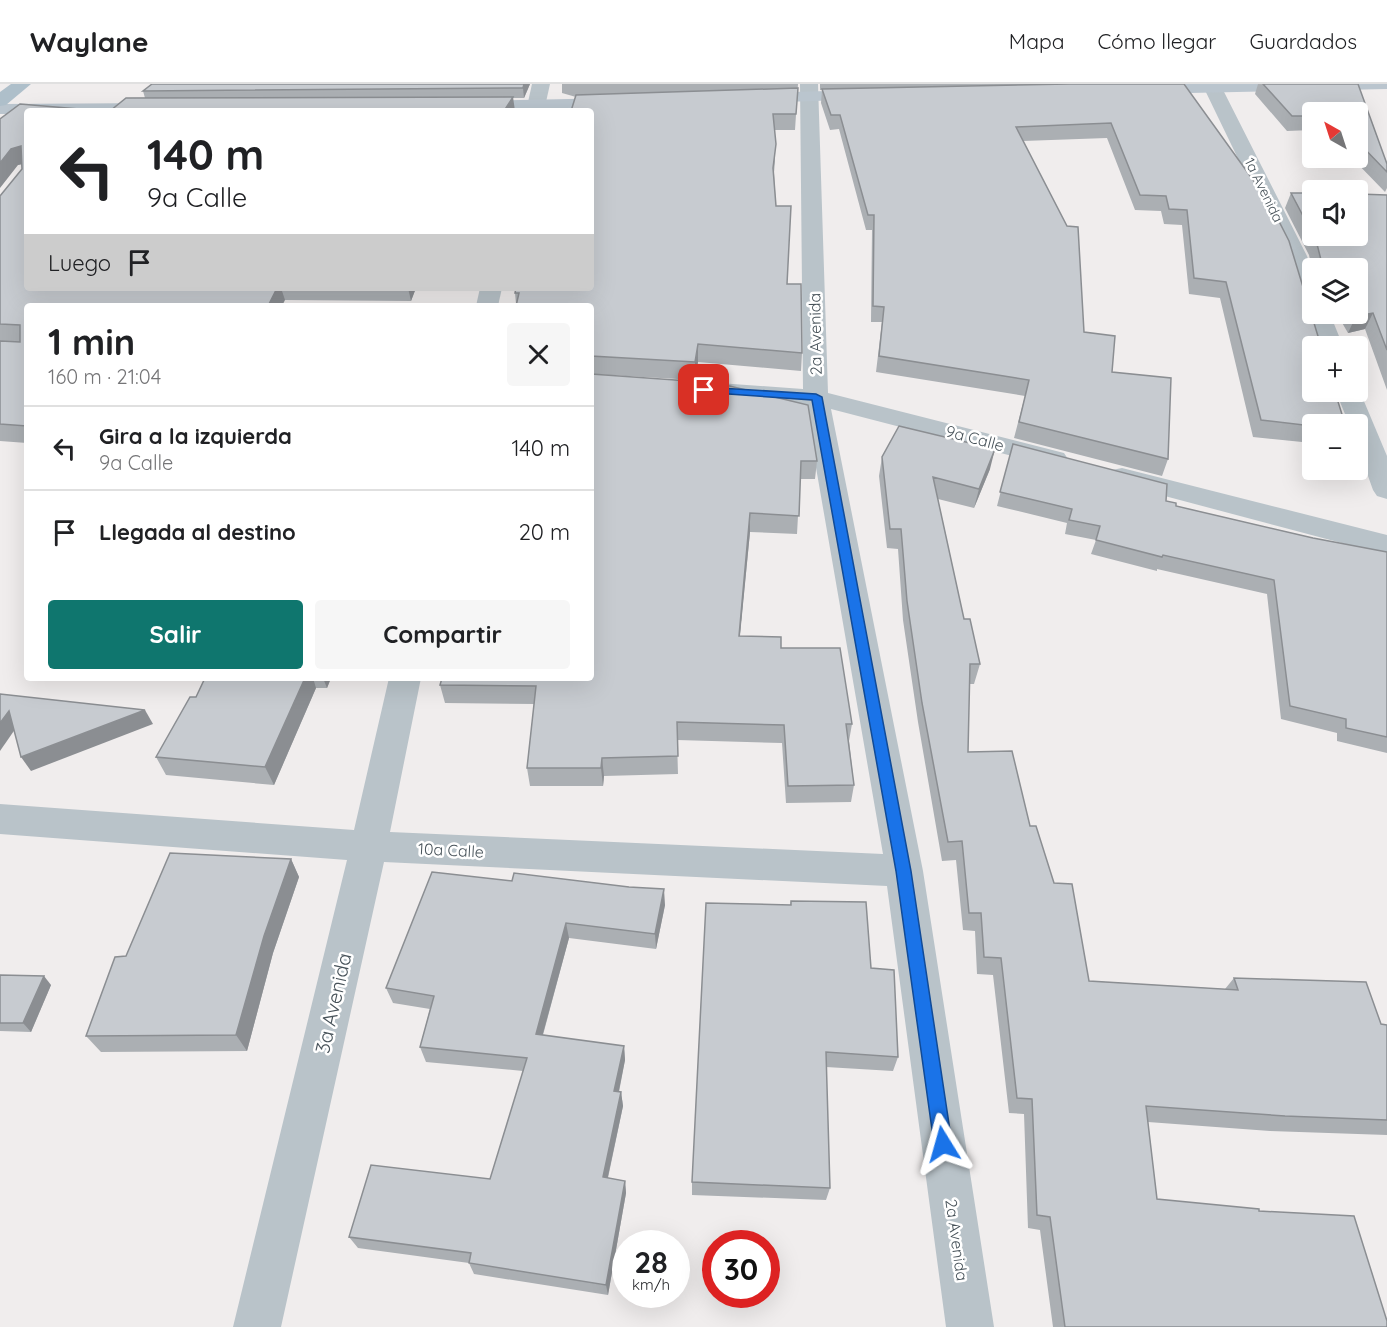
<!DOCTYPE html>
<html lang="es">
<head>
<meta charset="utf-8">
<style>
	:root { --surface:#fff; --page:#f6f6f6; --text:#202124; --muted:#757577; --line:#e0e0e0; --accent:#0f766e }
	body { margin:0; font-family:Quicksand,sans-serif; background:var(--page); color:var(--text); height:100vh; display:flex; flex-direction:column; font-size:22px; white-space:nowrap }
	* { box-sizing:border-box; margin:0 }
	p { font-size:20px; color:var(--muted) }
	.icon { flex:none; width:33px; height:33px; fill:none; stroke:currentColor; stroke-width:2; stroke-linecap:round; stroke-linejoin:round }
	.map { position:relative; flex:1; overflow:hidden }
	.panel { position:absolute; left:24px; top:219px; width:570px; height:378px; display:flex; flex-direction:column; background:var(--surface); border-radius:6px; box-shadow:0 6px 24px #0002 }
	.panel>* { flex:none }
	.top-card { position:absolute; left:24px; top:24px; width:570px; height:183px; border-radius:6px; box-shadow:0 6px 24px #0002; background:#fff; color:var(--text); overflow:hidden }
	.needle { width:39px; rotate:321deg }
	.buttons { position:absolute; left:1302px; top:18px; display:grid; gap:12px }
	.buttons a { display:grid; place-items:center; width:66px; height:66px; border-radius:6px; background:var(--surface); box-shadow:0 6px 24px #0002; font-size:30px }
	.speed { position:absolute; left:612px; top:1146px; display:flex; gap:12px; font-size:30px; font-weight:700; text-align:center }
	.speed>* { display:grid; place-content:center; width:78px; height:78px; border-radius:50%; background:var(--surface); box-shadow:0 6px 24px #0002; line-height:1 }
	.speed small { font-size:15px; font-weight:400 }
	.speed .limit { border:9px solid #d22; background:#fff; color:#111 }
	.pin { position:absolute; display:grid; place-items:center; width:51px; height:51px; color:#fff; margin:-26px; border-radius:12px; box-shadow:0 3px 9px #0006 }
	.me { position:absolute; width:66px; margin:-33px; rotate:352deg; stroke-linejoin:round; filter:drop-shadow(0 0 4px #0008) }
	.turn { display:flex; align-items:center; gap:21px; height:126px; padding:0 24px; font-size:27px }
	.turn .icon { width:78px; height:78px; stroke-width:2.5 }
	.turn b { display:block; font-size:42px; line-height:51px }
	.then { display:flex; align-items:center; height:57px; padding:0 24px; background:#0003; gap:12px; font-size:22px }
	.round { display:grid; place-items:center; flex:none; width:63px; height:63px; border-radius:6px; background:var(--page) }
	.head { display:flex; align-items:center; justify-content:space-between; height:102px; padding:0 24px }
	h1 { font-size:36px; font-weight:700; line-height:45px }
	.button { display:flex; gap:12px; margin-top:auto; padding:12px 24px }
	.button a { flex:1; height:69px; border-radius:6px; background:var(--accent); color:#fff; font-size:24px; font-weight:700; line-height:69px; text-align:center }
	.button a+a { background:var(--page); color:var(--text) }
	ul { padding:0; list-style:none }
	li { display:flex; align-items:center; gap:18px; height:84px; padding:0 24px; border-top:2px solid var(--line) }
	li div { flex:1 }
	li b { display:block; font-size:22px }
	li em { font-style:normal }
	header { display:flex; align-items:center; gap:36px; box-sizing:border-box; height:84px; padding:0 30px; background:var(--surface); border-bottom:2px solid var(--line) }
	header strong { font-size:28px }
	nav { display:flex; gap:33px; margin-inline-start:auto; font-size:21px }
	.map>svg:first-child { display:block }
</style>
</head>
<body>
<header>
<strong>Waylane</strong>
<nav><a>Mapa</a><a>Cómo llegar</a><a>Guardados</a></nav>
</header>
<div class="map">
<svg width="1387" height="1243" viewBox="0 0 1387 1243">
	<rect width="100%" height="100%" fill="#f0eded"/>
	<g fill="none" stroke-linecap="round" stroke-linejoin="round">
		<g fill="#b9c3c9" fill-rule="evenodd">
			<polygon points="532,0 550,0 544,27 526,27"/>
			<polygon points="800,0 818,0 828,309 1064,369 1068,375 1064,381 1055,383 831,325 923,787 994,1243 946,1243 887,802 384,778 281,1243 233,1243 347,776 0,750 0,720 354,746 389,594 421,594 390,748 883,770 805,320 719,315 710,312 706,307 710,302 719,299 803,305"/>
			<polygon points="1202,0 1220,0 1307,172 1312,186 1312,221 1304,219 1301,214 1285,172"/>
			<polygon points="480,204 502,204 498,222 476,222"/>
			<polygon points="1311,225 1312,230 1330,230 1343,262 1319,262 1307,230"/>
			<polygon points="1358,303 1387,372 1387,415 1377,412 1373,406 1358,364 1358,340 1349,340 1336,308 1358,308"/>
			<polygon points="1122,384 1387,451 1387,471 1112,398 1108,392 1112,386"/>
		</g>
		<g fill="#bac5ce" fill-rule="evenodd">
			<polygon points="1142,0 1387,0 1387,5 1143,10 1137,9 1134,5"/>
			<polygon points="866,6 872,7 875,11 872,15 753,19 747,18 744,14 747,10 753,9"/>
			<polygon points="617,14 623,15 626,19 623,23 466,27 459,22 462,18 468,17"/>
			<polygon points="158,19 164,20 167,24 165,27 27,27 27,30 0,30 0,20"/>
		</g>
		<polygon fill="#aebfca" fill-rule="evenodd" points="11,0 31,0 6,21 0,22 0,8"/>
	</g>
	<g fill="#abafb3">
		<polygon points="152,0 530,0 524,14 145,14 143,7"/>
		<polygon points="562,0 798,0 795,46 775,46 775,77 774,89 776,122 787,200 802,269 801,287 698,278 695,296 591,290 591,222 516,220 515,209 576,13 562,9"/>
		<polygon points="820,0 1184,0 1312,340 1312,359 1253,353 1220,214 1189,210 1182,141 1164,140 1161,127 1135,126 1107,54 1023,57 1084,248 1112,288 1168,375 1162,392 1014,354 1025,312 876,288 882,238 871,238 872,146 866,146 839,45 830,46 821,19 822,6 820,6"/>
		<polygon points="1258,0 1358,0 1387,80 1387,104 1385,108 1352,74 1358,74 1358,28 1312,28 1312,46 1287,47 1255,10"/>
		<polygon points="20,20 27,204 416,204 411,217 285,216 27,222 27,359 0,357 0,112 22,85 22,80 18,81"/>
		<polygon points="1291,109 1312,109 1312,152 1358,152 1387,111 1387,306 1365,245 1348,249 1337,230 1358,230 1358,184 1312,185 1309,171 1285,124"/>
		<polygon points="591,290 817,377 815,395 800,395 797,450 750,448 740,552 781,564 852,640 849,657 854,701 851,718 786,719 782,659 677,656 678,690 604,692 603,702 530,702 527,684 534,620 445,619 440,601 591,594"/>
		<polygon points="1013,360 1166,417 1176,422 1313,454 1387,468 1387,669 1337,657 1337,649 1281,635 1267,510 1157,485 1157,487 1091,470 1096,456 1065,450 1067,439 997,422"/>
		<polygon points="882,373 990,385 974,424 938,415 964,535 980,580 974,600 969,600 968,668 1030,742 1054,799 1089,897 1225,905 1234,894 1381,940 1387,941 1387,1051 1270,1047 1148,1038 1157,1115 1259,1127 1387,1243 1053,1243 1040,1146 1028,1144 1024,1030 1009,1029 993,891 977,890 975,847 963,846 956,776 942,777 918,638 903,536 898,465 887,464 879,392"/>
		<polygon points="205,594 331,594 327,604 316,604 274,701 166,691 156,673 196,613"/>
		<polygon points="291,775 299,793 273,869 247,967 101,968 86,952 126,872"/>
		<polygon points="512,797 665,821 656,865 569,854 543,951 624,962 625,976 619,1008 621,1008 623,1022 608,1094 625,1097 626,1109 608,1211 474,1190 469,1179 358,1164 349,1153 490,1095 523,987 426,978 420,963 430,925 393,919 386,904"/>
		<polygon points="791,817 871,884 898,973 893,987 826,983 830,1104 826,1116 692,1111 692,1098 790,821"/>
		<polygon points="0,891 51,901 31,948 0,947"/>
	</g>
	<g fill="#8b8e92">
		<polygon points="524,0 530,0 524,14 523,4"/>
		<polygon points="513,13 515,27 504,27"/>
		<polygon points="21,62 27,79 18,81 0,104 0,79 11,65"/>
		<polygon points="277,204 281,204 285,216 282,222 268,222"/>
		<polygon points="408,204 416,204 411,217"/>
		<polygon points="1373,229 1365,245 1348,249 1356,232"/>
		<polygon points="698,260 698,278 695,296 695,278"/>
		<polygon points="995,365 990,385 974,424 979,405"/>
		<polygon points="750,429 750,448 738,570 739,552"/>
		<polygon points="305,594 313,594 316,604 274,701 265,683"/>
		<polygon points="323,594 331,594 327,604"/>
		<polygon points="145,626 153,640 31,687 21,673"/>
		<polygon points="9,627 18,641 0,667 0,639"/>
		<polygon points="602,674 604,692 603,702 601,684"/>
		<polygon points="291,775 299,793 273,869 247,967 236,951 264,852"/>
		<polygon points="664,805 665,821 656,865 655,850"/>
		<polygon points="566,839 569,854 539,964 536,950"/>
		<polygon points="44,892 51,901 31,948 23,939"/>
		<polygon points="624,962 625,976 616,1021 614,1007"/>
		<polygon points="621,1008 623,1022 605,1106 603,1093"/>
		<polygon points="625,1097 626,1109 608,1211 606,1201"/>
	</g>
	<g fill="#c7cbd0" stroke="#8b8e92" stroke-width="1.5">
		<polygon points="152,0 524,0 523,4 143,7"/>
		<polygon points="1069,0 1184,0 1261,107 1264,108 1289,157 1321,262 1312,262 1312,308 1335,308 1345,340 1312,340 1312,342 1261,336 1226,198 1194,194 1187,126 1169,125 1166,112 1140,111 1111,39 1016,43 1067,142 1078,143 1084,248 1115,252 1112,288 1171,294 1168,375 1019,338 1029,296 879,272 884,223 873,222 874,131 868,131 840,31 831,31 822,5"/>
		<polygon points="1263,0 1358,0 1387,80 1387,88 1358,58 1358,28 1312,28 1312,32 1292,32"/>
		<polygon points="798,4 796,30 773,30 776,60 773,84 776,122 791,122 787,200 801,200 802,269 698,260 695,278 591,272 591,222 516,222 519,209 515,209 516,204 591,204 591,27 571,27 576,11"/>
		<polygon points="513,13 504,27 110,27 126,14"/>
		<polygon points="20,20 103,27 27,27 27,204 277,204 268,222 27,222 27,342 0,340 0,257 20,258 20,241 0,240 0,112 22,85 21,62 11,65 0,79 0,35"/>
		<polygon points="1291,109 1312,109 1312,149"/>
		<polygon points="1358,110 1387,111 1387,266 1373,229 1356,232 1354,230 1358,230 1358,184 1326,184 1321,176 1316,156 1314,152 1358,152"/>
		<polygon points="591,290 717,299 808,321 817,377 801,377 799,432 750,429 739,552 781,553 781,564 840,564 852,640 846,640 854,701 788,702 784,641 677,638 678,672 602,674 601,684 527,684 536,602 440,601 442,594 591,594"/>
		<polygon points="899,342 995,365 979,405 933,393 964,535 970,535 980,580 970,580 968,668 1012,667 1030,742 1036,742 1054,799 1072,800 1089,897 1238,906 1234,894 1366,898 1381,940 1387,941 1387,1036 1285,1032 1146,1022 1157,1115 1259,1125 1259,1127 1354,1132 1387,1237 1387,1243 1065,1243 1050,1133 1037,1131 1032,1015 1017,1014 1001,874 984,873 981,829 969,829 962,757 948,758 922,619 907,517 901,445 890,445 882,373"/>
		<polygon points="1013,360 1167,400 1166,417 1176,419 1176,422 1313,454 1387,468 1387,653 1346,644 1346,635 1290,622 1274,496 1163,471 1162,473 1096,456 1100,442 1069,436 1072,425 1000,408"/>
		<polygon points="205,594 305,594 265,683 156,673 190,613 196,613"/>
		<polygon points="0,610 145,626 21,673 9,627 0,639"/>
		<polygon points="170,769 291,775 264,852 236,951 86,952 115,873 126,872"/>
		<polygon points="432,788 512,797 514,789 629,803 664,805 655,850 566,839 536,950 624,962 614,1007 621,1008 603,1093 625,1097 606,1201 469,1179 471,1169 349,1153 371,1081 490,1095 527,974 420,963 434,912 386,904"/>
		<polygon points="791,817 866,818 871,884 894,886 898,973 826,968 830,1104 692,1098 706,819 791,821"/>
		<polygon points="0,891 44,892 23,939 0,939"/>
	</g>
	<polygon fill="#1a73e8" stroke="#114b97" stroke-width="1.5" points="704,303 816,310 822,313 911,787 952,1060 950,1067 943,1070 937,1067 934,1060 896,787 812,316 700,308 698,306"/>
	<g text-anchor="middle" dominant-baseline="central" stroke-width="5" stroke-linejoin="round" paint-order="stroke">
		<g font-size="14" fill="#475259" stroke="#fff">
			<text transform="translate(1264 106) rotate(64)">1a Avenida</text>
		</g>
		<g font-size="16" fill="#475259" stroke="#fff">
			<text transform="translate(815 250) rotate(-91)">2a Avenida</text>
			<text transform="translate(975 354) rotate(15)">9a Calle</text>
			<text transform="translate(451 766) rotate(3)">10a Calle</text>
			<text transform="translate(957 1156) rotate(82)">2a Avenida</text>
		</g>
		<g font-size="20" fill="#475259" stroke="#fff">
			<text transform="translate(333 919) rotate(-77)">3a Avenida</text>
		</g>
	</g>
</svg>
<div class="buttons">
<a><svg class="needle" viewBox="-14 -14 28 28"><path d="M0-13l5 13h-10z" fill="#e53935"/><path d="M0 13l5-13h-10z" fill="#757577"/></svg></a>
<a><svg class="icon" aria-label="sound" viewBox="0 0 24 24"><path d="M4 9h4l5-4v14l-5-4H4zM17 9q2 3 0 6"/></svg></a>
<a><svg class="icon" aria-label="layers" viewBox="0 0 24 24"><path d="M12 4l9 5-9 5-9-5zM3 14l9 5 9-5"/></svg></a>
<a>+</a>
<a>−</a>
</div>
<div class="speed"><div>28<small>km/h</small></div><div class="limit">30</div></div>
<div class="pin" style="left:704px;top:306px;background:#d93025"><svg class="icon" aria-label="arrive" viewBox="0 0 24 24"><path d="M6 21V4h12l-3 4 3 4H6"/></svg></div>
<svg class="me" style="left:943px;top:1060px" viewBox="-20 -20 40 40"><path d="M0-17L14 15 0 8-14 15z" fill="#1a73e8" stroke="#fff" stroke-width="4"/></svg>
<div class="top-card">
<div class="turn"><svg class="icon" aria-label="left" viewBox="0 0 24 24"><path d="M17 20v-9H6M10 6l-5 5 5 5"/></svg><div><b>140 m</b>9a Calle</div></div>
<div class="then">Luego<svg class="icon" aria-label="arrive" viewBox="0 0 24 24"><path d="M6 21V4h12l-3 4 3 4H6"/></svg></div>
</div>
<section class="panel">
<div class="head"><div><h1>1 min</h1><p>160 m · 21:04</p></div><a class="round"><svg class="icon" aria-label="close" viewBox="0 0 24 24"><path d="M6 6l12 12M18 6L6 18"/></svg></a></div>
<ul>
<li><svg class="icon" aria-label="left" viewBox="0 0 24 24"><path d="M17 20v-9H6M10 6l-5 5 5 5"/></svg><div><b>Gira a la izquierda</b><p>9a Calle</p></div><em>140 m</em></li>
<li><svg class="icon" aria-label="arrive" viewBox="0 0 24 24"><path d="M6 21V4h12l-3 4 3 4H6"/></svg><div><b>Llegada al destino</b></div><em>20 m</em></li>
</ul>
<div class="button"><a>Salir</a><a>Compartir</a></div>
</section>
</div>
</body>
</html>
